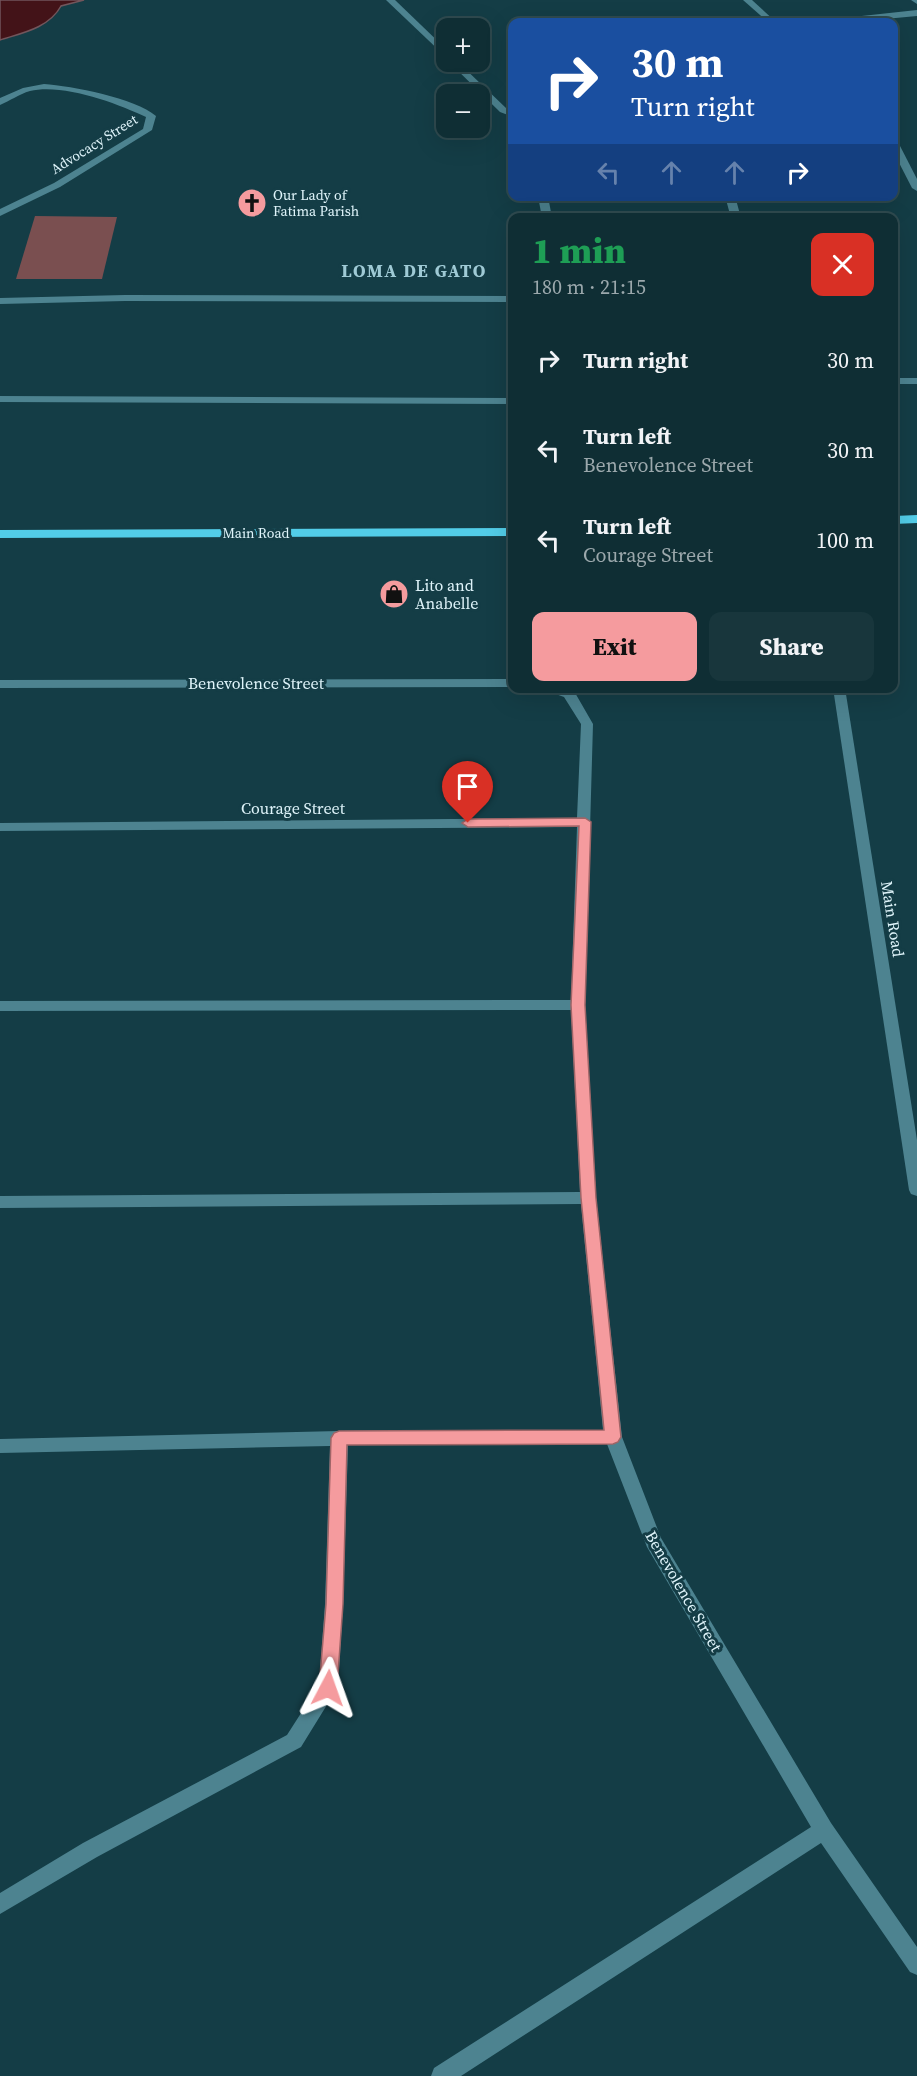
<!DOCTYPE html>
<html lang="en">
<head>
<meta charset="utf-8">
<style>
	:root { --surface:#0f2e34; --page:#18363c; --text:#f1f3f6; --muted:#9ba8ac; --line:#2f4a4f; --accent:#f59b9e }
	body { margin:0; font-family:"Source Serif 4",serif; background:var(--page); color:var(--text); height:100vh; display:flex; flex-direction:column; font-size:22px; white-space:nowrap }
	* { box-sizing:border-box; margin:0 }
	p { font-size:20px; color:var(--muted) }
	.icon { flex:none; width:33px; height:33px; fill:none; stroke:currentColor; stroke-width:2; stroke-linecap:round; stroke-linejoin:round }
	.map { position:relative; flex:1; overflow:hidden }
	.panel { position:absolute; left:508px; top:213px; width:390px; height:480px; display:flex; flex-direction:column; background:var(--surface); border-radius:12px; box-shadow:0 6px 24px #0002,0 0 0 2px var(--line) }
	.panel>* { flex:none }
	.guide { position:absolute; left:508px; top:18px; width:390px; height:183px; border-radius:12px; box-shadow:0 6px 24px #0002,0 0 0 2px var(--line); background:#1a4fa0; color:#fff; overflow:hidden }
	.fabs { position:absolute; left:436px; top:18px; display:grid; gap:12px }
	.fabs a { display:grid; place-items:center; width:54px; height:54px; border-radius:12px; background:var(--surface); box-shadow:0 6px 24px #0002,0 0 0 2px var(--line); font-size:30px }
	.pin { position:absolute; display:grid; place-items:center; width:51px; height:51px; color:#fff; margin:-62px -26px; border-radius:50% 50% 50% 0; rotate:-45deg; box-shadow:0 0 6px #0007 }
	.pin .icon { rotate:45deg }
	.me { position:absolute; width:66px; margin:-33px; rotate:4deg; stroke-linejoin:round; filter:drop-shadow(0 0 4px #0008) }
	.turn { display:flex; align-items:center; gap:21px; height:126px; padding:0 24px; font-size:27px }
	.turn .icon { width:78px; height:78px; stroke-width:2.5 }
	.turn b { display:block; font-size:42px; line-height:51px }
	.lanes { display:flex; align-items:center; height:57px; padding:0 24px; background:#0003; justify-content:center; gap:30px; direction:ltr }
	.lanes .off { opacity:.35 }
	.round { display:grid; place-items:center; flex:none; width:63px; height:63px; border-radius:12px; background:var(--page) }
	.head { display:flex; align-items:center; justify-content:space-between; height:102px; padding:0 24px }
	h1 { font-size:36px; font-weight:800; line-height:45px; color:#1e9e55 }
	.primary-button { display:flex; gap:12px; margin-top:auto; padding:12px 24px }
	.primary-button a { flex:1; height:69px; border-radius:12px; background:var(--accent); color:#111; font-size:24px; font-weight:800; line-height:69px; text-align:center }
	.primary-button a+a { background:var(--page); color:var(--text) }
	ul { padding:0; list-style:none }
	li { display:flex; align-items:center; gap:18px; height:90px; padding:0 24px }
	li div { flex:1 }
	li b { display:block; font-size:22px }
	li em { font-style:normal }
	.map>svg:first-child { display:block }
</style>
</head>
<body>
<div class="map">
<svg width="917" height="2076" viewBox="0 0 917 2076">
	<rect width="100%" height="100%" fill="#143d46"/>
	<polygon fill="#7a4f50" points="35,216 117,217 102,279 16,279"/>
	<path fill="#431318" stroke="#72565c" stroke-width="1.5" d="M0 0H84L61 6C49 28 22 33 0 40Z"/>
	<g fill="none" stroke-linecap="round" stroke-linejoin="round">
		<g fill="#4d8390" fill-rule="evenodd">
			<polygon points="386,0 395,0 447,50 447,58"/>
			<polygon points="743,0 752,0 776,22 768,22"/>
			<polygon points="911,0 917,0 917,4"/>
			<polygon points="917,10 917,16 853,22 830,22 834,19"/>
			<polygon points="449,62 458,62 506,108 513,111 513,117 500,112"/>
			<path d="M44 84C72 86 135 98 156 116L152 130 60 187 0 216V209L54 183 143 129 146 117C117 103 62 83 30 91 19 94 10 101 0 105V98L23 88Z"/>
			<polygon points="894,141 899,144 917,179 917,191 912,188 894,153"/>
			<polygon points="538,196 548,196 552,218 542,218"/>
			<polygon points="725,196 735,196 741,218 731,218"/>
			<polygon points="125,295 513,296 513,302 125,301 0,304 0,298"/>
			<rect x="894" y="378" width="23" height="6"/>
			<polygon points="0,396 513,398 513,404 0,402"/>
			<polygon points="513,679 513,687 0,688 0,680"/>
			<polygon points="539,688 563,688 574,691 593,724 585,1005 596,1198 622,1437 661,1538 831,1823 917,1947 917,1975 910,1972 821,1843 461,2076 431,2076 434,2068 811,1827 647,1547 607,1444 348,1445 343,1604 338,1687 301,1747 97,1857 0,1914 0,1893 83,1843 287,1735 319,1685 325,1604 330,1446 0,1453 0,1439 339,1431 603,1430 581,1204 0,1208 0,1196 580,1192 571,1010 0,1011 0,1001 571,1000 577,827 0,831 0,823 577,818 581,724 564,697"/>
			<polygon points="833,688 845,688 917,1140 917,1196 911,1194 909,1190"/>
		</g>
		<g fill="#52cde8" fill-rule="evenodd">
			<polygon points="917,515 917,523 894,524 894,516"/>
			<polygon points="513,528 513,536 0,538 0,530"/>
		</g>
	</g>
	<polygon fill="#f59b9e" stroke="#9f6567" stroke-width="1.5" points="585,818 591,822 585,1005 596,1198 621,1437 618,1442 613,1444 347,1445 343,1604 337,1688 334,1693 328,1696 322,1693 319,1688 326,1604 331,1438 334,1433 339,1431 604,1430 581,1198 571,1005 579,826 468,827 462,823 468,819"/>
	<defs>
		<g id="church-disc" transform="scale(1.5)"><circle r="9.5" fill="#f59b9e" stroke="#143d46"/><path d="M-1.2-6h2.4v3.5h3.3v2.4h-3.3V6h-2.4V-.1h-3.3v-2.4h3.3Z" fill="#111"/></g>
		<g id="shop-disc" transform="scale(1.5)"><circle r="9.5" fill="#f59b9e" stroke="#143d46"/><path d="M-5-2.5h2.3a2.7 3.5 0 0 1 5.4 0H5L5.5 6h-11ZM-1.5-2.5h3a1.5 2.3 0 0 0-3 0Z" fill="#111"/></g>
	</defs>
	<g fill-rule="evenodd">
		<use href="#church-disc" x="252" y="203"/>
		<use href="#shop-disc" x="394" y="594"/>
	</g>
	<g text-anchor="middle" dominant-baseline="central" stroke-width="6" stroke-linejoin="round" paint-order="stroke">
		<g font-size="14" fill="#dff4fa" stroke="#143d46">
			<text transform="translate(94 144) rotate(-32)">Advocacy Street</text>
			<text x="256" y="533">Main Road</text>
		</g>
		<g font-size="14" fill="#dff4fa" stroke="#143d46" text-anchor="start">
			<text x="273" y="195">Our Lady of<tspan x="273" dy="16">Fatima Parish</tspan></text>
		</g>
		<g font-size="16" fill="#dff4fa" stroke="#143d46" text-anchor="start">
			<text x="415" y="585">Lito and<tspan x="415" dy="18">Anabelle</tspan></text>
		</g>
		<g font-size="16" fill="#dff4fa" stroke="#143d46">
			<text x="256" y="683">Benevolence Street</text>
			<text x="293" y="808">Courage Street</text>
			<text transform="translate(893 919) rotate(81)">Main Road</text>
			<text transform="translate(684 1591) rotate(60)">Benevolence Street</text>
		</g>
		<g font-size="18" font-weight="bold" letter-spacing="1.5" fill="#9fcad5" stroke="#143d46">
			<text x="414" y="270">LOMA DE GATO</text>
		</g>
	</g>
</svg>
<div class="fabs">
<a>+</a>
<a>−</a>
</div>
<div class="pin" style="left:468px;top:823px;background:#d93025"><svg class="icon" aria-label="arrive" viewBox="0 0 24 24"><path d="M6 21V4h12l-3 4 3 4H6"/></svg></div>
<svg class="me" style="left:328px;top:1688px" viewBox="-20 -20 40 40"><path d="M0-17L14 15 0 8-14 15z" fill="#f59b9e" stroke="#fff" stroke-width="4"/></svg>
<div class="guide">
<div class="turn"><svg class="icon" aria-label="right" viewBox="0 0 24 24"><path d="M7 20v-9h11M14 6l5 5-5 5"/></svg><div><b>30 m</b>Turn right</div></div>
<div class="lanes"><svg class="icon off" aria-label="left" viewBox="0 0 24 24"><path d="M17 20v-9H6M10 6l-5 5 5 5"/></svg><svg class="icon off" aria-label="ahead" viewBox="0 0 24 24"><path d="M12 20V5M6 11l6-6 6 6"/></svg><svg class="icon off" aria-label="ahead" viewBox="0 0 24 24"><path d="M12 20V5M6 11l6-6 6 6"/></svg><svg class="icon" aria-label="right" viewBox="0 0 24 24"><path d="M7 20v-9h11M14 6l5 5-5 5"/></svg></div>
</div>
<section class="panel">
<div class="head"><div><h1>1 min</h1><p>180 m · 21:15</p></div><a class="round" style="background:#d93025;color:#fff"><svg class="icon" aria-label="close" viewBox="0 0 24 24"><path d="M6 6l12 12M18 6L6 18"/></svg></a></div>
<ul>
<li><svg class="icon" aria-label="right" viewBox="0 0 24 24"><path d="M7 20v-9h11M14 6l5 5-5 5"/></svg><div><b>Turn right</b></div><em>30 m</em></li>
<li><svg class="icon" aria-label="left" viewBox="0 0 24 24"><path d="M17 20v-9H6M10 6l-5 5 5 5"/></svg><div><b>Turn left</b><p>Benevolence Street</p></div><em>30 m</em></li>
<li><svg class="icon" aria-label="left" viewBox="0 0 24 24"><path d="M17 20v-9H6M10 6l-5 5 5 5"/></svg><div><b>Turn left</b><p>Courage Street</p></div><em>100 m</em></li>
</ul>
<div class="primary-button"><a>Exit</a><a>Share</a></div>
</section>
</div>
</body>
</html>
